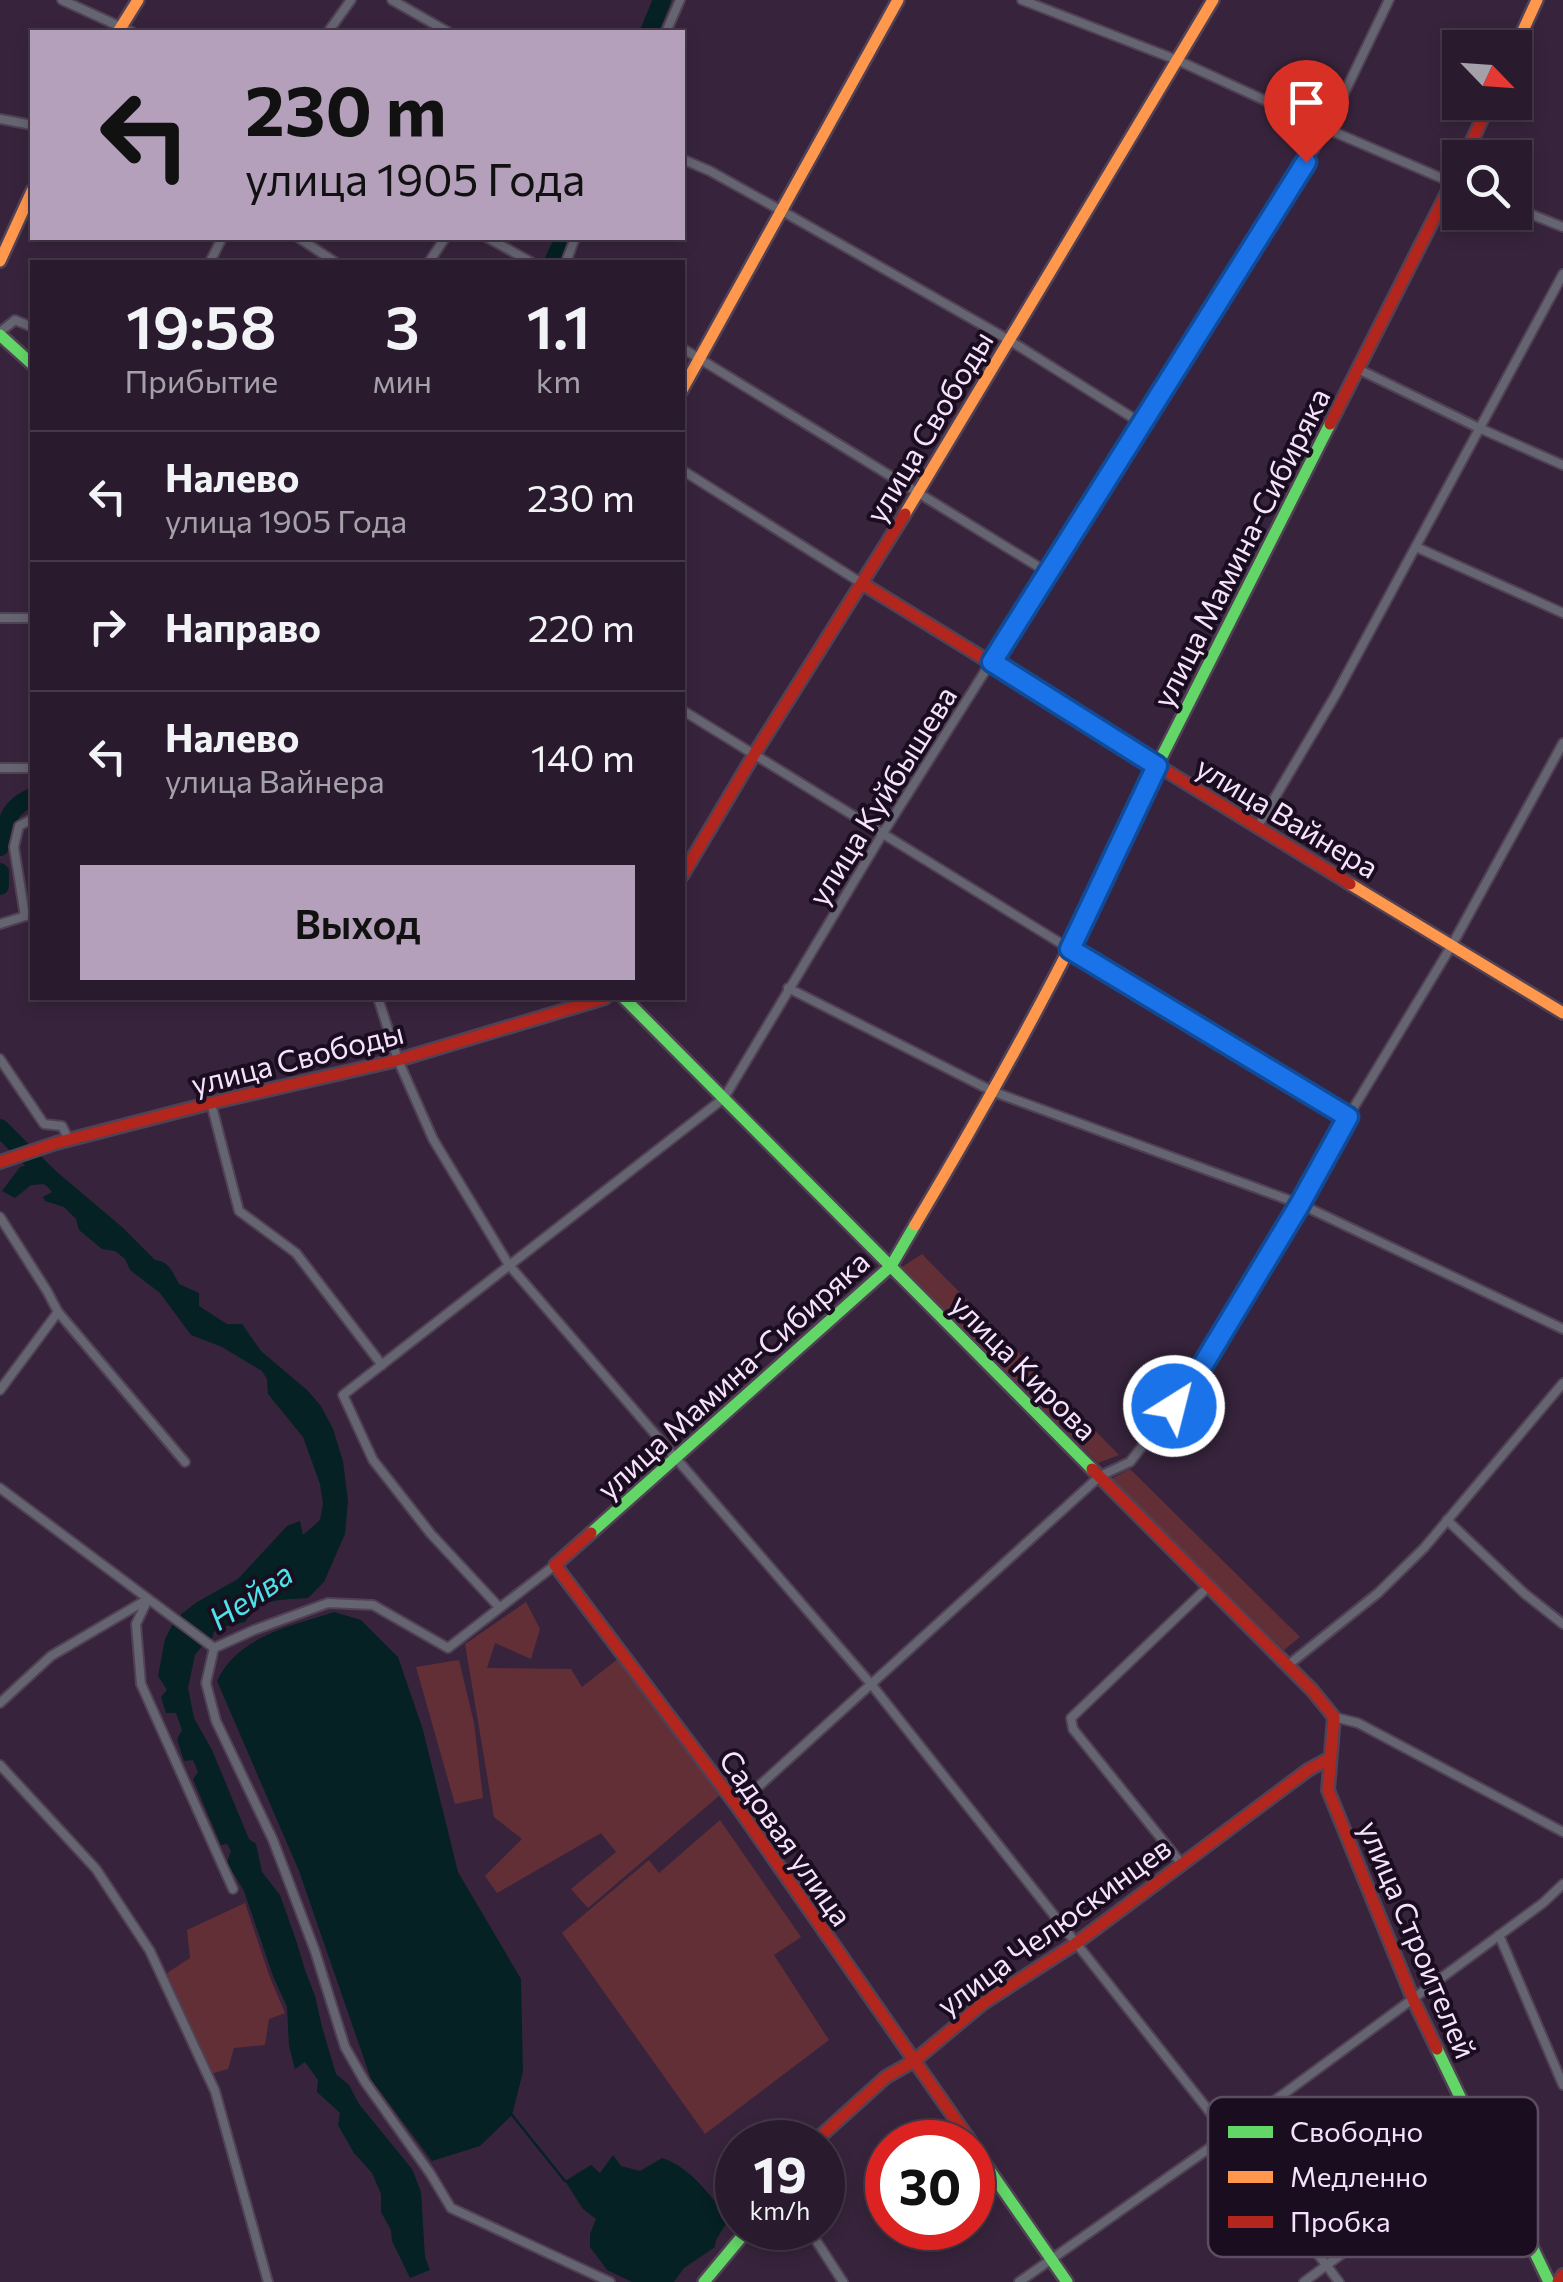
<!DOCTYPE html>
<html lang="ru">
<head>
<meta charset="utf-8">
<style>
	:root { --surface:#291b2d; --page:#352839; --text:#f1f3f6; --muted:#a5a1aa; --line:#453949; --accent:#b4a0ba }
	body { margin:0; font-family:Commissioner,sans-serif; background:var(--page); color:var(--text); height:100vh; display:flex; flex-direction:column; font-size:38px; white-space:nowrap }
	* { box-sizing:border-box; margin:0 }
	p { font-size:32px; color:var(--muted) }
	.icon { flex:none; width:55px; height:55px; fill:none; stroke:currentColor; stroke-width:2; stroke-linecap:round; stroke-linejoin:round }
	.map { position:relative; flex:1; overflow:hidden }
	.side { position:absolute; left:30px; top:260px; width:655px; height:740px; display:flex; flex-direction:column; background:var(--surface); border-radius:0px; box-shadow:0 5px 15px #0003,0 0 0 2px var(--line) }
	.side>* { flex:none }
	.hud { position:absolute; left:30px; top:30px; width:655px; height:210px; border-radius:0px; box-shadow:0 5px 15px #0003,0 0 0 2px var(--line); background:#b4a0ba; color:#111; overflow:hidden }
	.needle { width:65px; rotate:115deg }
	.fabs { position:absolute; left:1442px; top:30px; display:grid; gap:20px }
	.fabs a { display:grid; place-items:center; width:90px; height:90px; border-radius:0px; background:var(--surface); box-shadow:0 5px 15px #0003,0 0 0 2px var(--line); font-size:50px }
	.speed { position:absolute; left:715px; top:2120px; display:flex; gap:20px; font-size:50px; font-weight:700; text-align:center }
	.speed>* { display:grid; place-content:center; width:130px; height:130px; border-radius:50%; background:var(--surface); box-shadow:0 5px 15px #0003,0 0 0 2px var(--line); line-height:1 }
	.speed small { font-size:25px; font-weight:400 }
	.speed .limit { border:15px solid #d22; background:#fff; color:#111 }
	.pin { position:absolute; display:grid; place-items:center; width:85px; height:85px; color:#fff; margin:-102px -42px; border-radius:50% 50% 50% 0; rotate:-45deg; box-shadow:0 0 10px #0007 }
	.pin .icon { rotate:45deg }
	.me { position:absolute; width:110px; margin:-55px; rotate:36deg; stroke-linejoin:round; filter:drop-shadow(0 0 8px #0008) }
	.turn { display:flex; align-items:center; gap:35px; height:210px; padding:0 50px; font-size:45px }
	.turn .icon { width:130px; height:130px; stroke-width:2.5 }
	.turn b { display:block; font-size:70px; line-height:85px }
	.eta { display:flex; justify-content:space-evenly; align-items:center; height:170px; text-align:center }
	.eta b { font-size:60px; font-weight:600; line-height:70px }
	.primary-button { display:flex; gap:20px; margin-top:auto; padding:20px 50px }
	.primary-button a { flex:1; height:115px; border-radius:0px; background:var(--accent); color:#111; font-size:40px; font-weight:600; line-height:115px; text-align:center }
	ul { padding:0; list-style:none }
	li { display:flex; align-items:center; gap:30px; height:130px; padding:0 50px; border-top:2px solid var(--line) }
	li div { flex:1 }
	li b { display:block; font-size:38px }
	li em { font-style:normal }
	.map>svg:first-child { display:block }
</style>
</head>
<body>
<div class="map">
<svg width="1563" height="2282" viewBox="0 0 1563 2282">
	<rect width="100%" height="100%" fill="#37243c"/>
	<g fill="#632f36">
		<polygon points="922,1254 1119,1455 1098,1463 902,1267"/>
		<polygon points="1130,1469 1300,1637 1284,1650 1111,1479"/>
		<polygon points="526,1602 540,1629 531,1659 495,1643 487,1668 571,1669 582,1687 619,1658 720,1795 588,1908 571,1889 616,1852 601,1833 497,1893 485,1876 522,1839 494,1817 465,1644"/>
		<polygon points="459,1660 474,1723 483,1798 455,1804 416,1667"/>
		<polygon points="720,1820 801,1937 774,1955 829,2040 705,2134 562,1933 649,1860 659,1873"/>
		<polygon points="245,1903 269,1975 285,2013 269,2019 265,2045 234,2048 228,2069 210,2074 167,1973 190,1958 187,1930"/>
	</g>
	<g fill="#052124">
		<path d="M44 1161 122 1227 155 1260C169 1261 173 1273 179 1284L199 1293V1306L227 1324H242L261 1351 307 1390 321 1406 333 1429 343 1461 348 1501 345 1534 324 1582 308 1598C283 1600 260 1597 245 1622L223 1627 214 1632 211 1642 179 1616 197 1602 238 1579 287 1526 300 1521 303 1535 320 1520 323 1504 320 1484 303 1437 268 1394 267 1379 262 1371 222 1347 191 1335 160 1293 130 1270 125 1259 115 1251 102 1249 79 1230 76 1219 64 1207 45 1201 43 1197 52 1192 45 1184 31 1185 15 1198 2 1191 20 1167Z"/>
		<path d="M334 1612 361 1620 398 1657 423 1730 458 1872 521 1979 523 2072 512 2115 480 2146 432 2161 371 2079 299 1871 217 1681C238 1636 291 1626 334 1612Z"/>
		<polygon points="174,1622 203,1645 195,1655 188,1688 194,1718 212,1750 249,1839 256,1844 262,1872 280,1895 296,1940 305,1970 315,1996 322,2027 336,2074 349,2085 359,2104 412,2169 421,2192 425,2257 430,2270 410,2278 392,2241 391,2230 381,2212 381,2194 372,2173 354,2153 338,2125 340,2113 317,2092 318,2080 305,2062 295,2069 289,2046 287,2007 273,1976 244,1891 227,1862 231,1851 227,1844 221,1845 193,1779 198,1772 193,1760 184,1761 177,1739 182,1730 176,1713 166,1713 161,1697 167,1690 158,1676 165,1639"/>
		<path d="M613 2155 621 2166 640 2171 662 2158C692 2168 709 2195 729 2219L716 2240 715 2247 684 2268 674 2282H632L607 2270 590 2247V2234L596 2219 583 2209 565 2181 591 2165 600 2173Z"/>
	</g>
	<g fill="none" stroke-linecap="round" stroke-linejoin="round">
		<polyline stroke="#052124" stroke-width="2.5" points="512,2115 565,2181"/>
		<g stroke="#052124" stroke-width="18">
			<polyline points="649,32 662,0"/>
			<polyline points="553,262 564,238"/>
			<path d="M0 847C7 822 7 808 32 797"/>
			<polyline points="0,872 0,886"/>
			<polyline points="0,1128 49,1177"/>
		</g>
		<g stroke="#514155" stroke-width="12">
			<g id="street">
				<polyline points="62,0 132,32"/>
				<polyline points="392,0 448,32"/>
				<polyline points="1022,0 1177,60 1327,129 1460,186"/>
				<polyline points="328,32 351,0"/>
				<polyline points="666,32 680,0"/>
				<polyline points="0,119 32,125"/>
				<polyline points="682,159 710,171 782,211 1009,340 1141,423"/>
				<polyline points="1515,208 1563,227"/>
				<polyline points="299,238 335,262"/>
				<polyline points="488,238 531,262"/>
				<polyline points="210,262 222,238"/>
				<polyline points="429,262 445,238"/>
				<polyline points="566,262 575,238"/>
				<polyline points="0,332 15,320 32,327"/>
				<polyline points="682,348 1047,572"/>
				<polyline points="1358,369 1479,428 1563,465"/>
				<polyline points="682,470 863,584"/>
				<polyline points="1416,547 1563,613"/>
				<polyline points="0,618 32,618"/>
				<polyline points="682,710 1070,949 1348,1117"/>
				<polyline points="0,768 32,768"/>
				<polyline points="1258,826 1336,694 1563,274"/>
				<polyline points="25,916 14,847 19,826 32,819"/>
				<polyline points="0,924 32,914"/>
				<polyline points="788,988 994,1092 1300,1204 1563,1329"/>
				<polyline points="378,998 398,1060 433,1139 509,1265 871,1684 1228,2135 1339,2282"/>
				<polyline points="0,1059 44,1124 62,1126 69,1140"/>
				<polyline points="211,1103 239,1211 296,1253 382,1365"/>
				<polyline points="0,1217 47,1291 58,1312 185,1462"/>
				<polyline points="0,1390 58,1312"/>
				<polyline points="0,1488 214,1648"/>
				<polyline points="1447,1520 1525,1594 1563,1624"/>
				<polyline points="148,1599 136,1624 141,1684 233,1889"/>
				<polyline points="499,1607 431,1534 373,1460 343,1395 724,1098 883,833 1327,129 1389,0"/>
				<polyline points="214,1648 206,1683 216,1721 273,1840 315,1951 345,2047 365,2082 430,2173 451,2208 610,2282"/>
				<polyline points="214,1648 254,1630 328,1603 373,1605 448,1648 555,1565"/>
				<polyline points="1287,1666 1378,1593 1424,1548 1563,1383"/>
				<polyline points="0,1703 51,1656 148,1599"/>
				<polyline points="1334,1717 1358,1723 1563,1832"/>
				<polyline points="0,1765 96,1869 150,1951 215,2091 268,2282"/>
				<polyline points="737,1806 1100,1476 1130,1462 1195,1378 1300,1204 1348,1117 1452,945 1563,743"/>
				<polyline points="1181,1863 1073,1729 1071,1718 1209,1586"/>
				<polyline points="1499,1935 1563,2085"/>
				<polyline points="808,2228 843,2282"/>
				<polyline points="1019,2282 1228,2135 1543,1903 1563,1884"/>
				<polyline points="1304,2282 1386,2221 1492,2163"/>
			</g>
		</g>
		<g stroke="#514155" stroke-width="16">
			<g id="fast">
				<polyline points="0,335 32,364"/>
				<polyline points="1108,870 1157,766 1330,424"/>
				<polyline points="624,998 1092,1469"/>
				<polyline points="591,1533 891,1266 915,1225"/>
				<polyline points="1437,2049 1549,2282"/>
				<polyline points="972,2145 1067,2282"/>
				<polyline points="704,2282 749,2228"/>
			</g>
		</g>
		<g stroke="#514155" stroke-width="16">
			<g id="slow">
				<polyline points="118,32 138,0"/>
				<polyline points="1515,48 1537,0"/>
				<polyline points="0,261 32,191"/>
				<polyline points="682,390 898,0"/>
				<polyline points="905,514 1213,0"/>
				<polyline points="1350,884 1563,1013"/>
				<path d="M915 1225C984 1109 1050 992 1108 870"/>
			</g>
		</g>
		<g stroke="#514155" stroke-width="16">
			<g id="jam">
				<polyline points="1464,158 1490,102"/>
				<polyline points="1330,424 1460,167"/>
				<polyline points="863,584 1350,884"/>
				<polyline points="682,876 755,753 905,514"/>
				<polyline points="0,1162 56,1143 211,1103 398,1060 605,998"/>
				<polyline points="1092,1469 1312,1690 1334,1717 1328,1790 1413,1999 1437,2049"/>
				<polyline points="591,1533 555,1565 737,1806 971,2142"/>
				<polyline points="814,2142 886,2077 914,2061 982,2004 1075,1944 1308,1770 1330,1758"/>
				<polyline points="1558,2282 1563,2275"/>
			</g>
		</g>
		<use href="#street" stroke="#656471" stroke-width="8"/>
		<use href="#fast" stroke="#63d668" stroke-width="11"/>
		<use href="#slow" stroke="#ff974d" stroke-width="11"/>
		<use href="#jam" stroke="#b3261e" stroke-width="11"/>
	</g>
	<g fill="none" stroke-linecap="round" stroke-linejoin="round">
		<g stroke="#114b97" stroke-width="25">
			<polyline id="route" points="1174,1406 1195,1378 1300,1204 1348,1117 1070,949 1157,766 992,662 1306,162"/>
		</g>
		<use href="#route" stroke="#1a73e8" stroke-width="18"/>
	</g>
	<g text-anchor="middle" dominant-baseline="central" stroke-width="8" stroke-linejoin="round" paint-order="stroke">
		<g font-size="30" fill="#f7e2fe" stroke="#1b0d20">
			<text transform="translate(928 426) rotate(-59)">улица Свободы</text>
			<text transform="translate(1240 547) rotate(-63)">улица Мамина-Сибиряка</text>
			<text transform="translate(881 795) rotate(-58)">улица Куйбышева</text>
			<text transform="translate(1288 816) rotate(31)">улица Вайнера</text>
			<text transform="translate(297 1057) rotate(-14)">улица Свободы</text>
			<text transform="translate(1025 1366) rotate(45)">улица Кирова</text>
			<text transform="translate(732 1374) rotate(-42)">улица Мамина-Сибиряка</text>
			<text transform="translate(787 1837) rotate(55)">Садовая улица</text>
			<text transform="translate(1053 1925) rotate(-36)">улица Челюскинцев</text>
			<text transform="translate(1419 1939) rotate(67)">улица Строителей</text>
		</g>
		<g font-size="32" font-style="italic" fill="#4ce2e6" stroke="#1b0d20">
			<text transform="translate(250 1595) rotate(-34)">Нейва</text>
		</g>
	</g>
	<rect x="1208" y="2097" width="330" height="160" rx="15" fill="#1b0d20" stroke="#5d4d63" stroke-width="2.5"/>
	<rect x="1228" y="2126" width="45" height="12" fill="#63d668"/>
	<rect x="1228" y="2171" width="45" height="12" fill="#ff974d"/>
	<rect x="1228" y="2216" width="45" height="12" fill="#b3261e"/>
	<g font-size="28" fill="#f7e2fe">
		<text x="1290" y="2142">Свободно</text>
		<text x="1290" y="2187">Медленно</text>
		<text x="1290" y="2232">Пробка</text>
	</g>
</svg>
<div class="fabs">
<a><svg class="needle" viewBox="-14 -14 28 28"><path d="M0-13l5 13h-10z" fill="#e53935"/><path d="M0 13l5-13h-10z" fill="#a5a1aa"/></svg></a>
<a><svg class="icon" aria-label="search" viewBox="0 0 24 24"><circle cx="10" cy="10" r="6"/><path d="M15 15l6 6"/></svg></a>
</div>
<div class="speed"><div>19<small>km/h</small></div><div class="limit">30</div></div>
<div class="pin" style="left:1306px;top:162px;background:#d93025"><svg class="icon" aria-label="arrive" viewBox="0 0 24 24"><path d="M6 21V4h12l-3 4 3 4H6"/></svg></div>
<svg class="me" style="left:1174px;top:1406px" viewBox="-20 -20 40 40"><circle r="17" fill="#1a73e8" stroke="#fff" stroke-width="3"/><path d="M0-11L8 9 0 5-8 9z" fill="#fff"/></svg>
<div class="hud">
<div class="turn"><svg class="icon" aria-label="left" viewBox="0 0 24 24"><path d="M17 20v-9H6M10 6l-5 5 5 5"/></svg><div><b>230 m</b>улица 1905 Года</div></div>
</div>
<section class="side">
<div class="eta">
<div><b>19:58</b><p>Прибытие</p></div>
<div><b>3</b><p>мин</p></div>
<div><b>1.1</b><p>km</p></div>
</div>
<ul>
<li><svg class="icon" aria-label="left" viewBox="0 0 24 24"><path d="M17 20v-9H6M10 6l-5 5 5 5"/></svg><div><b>Налево</b><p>улица 1905 Года</p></div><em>230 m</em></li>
<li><svg class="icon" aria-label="right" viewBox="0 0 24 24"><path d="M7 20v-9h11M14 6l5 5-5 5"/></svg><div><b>Направо</b></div><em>220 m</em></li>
<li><svg class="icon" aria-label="left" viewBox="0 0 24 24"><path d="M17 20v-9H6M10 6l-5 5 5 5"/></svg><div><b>Налево</b><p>улица Вайнера</p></div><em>140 m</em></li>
</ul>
<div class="primary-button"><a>Выход</a></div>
</section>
</div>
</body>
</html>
